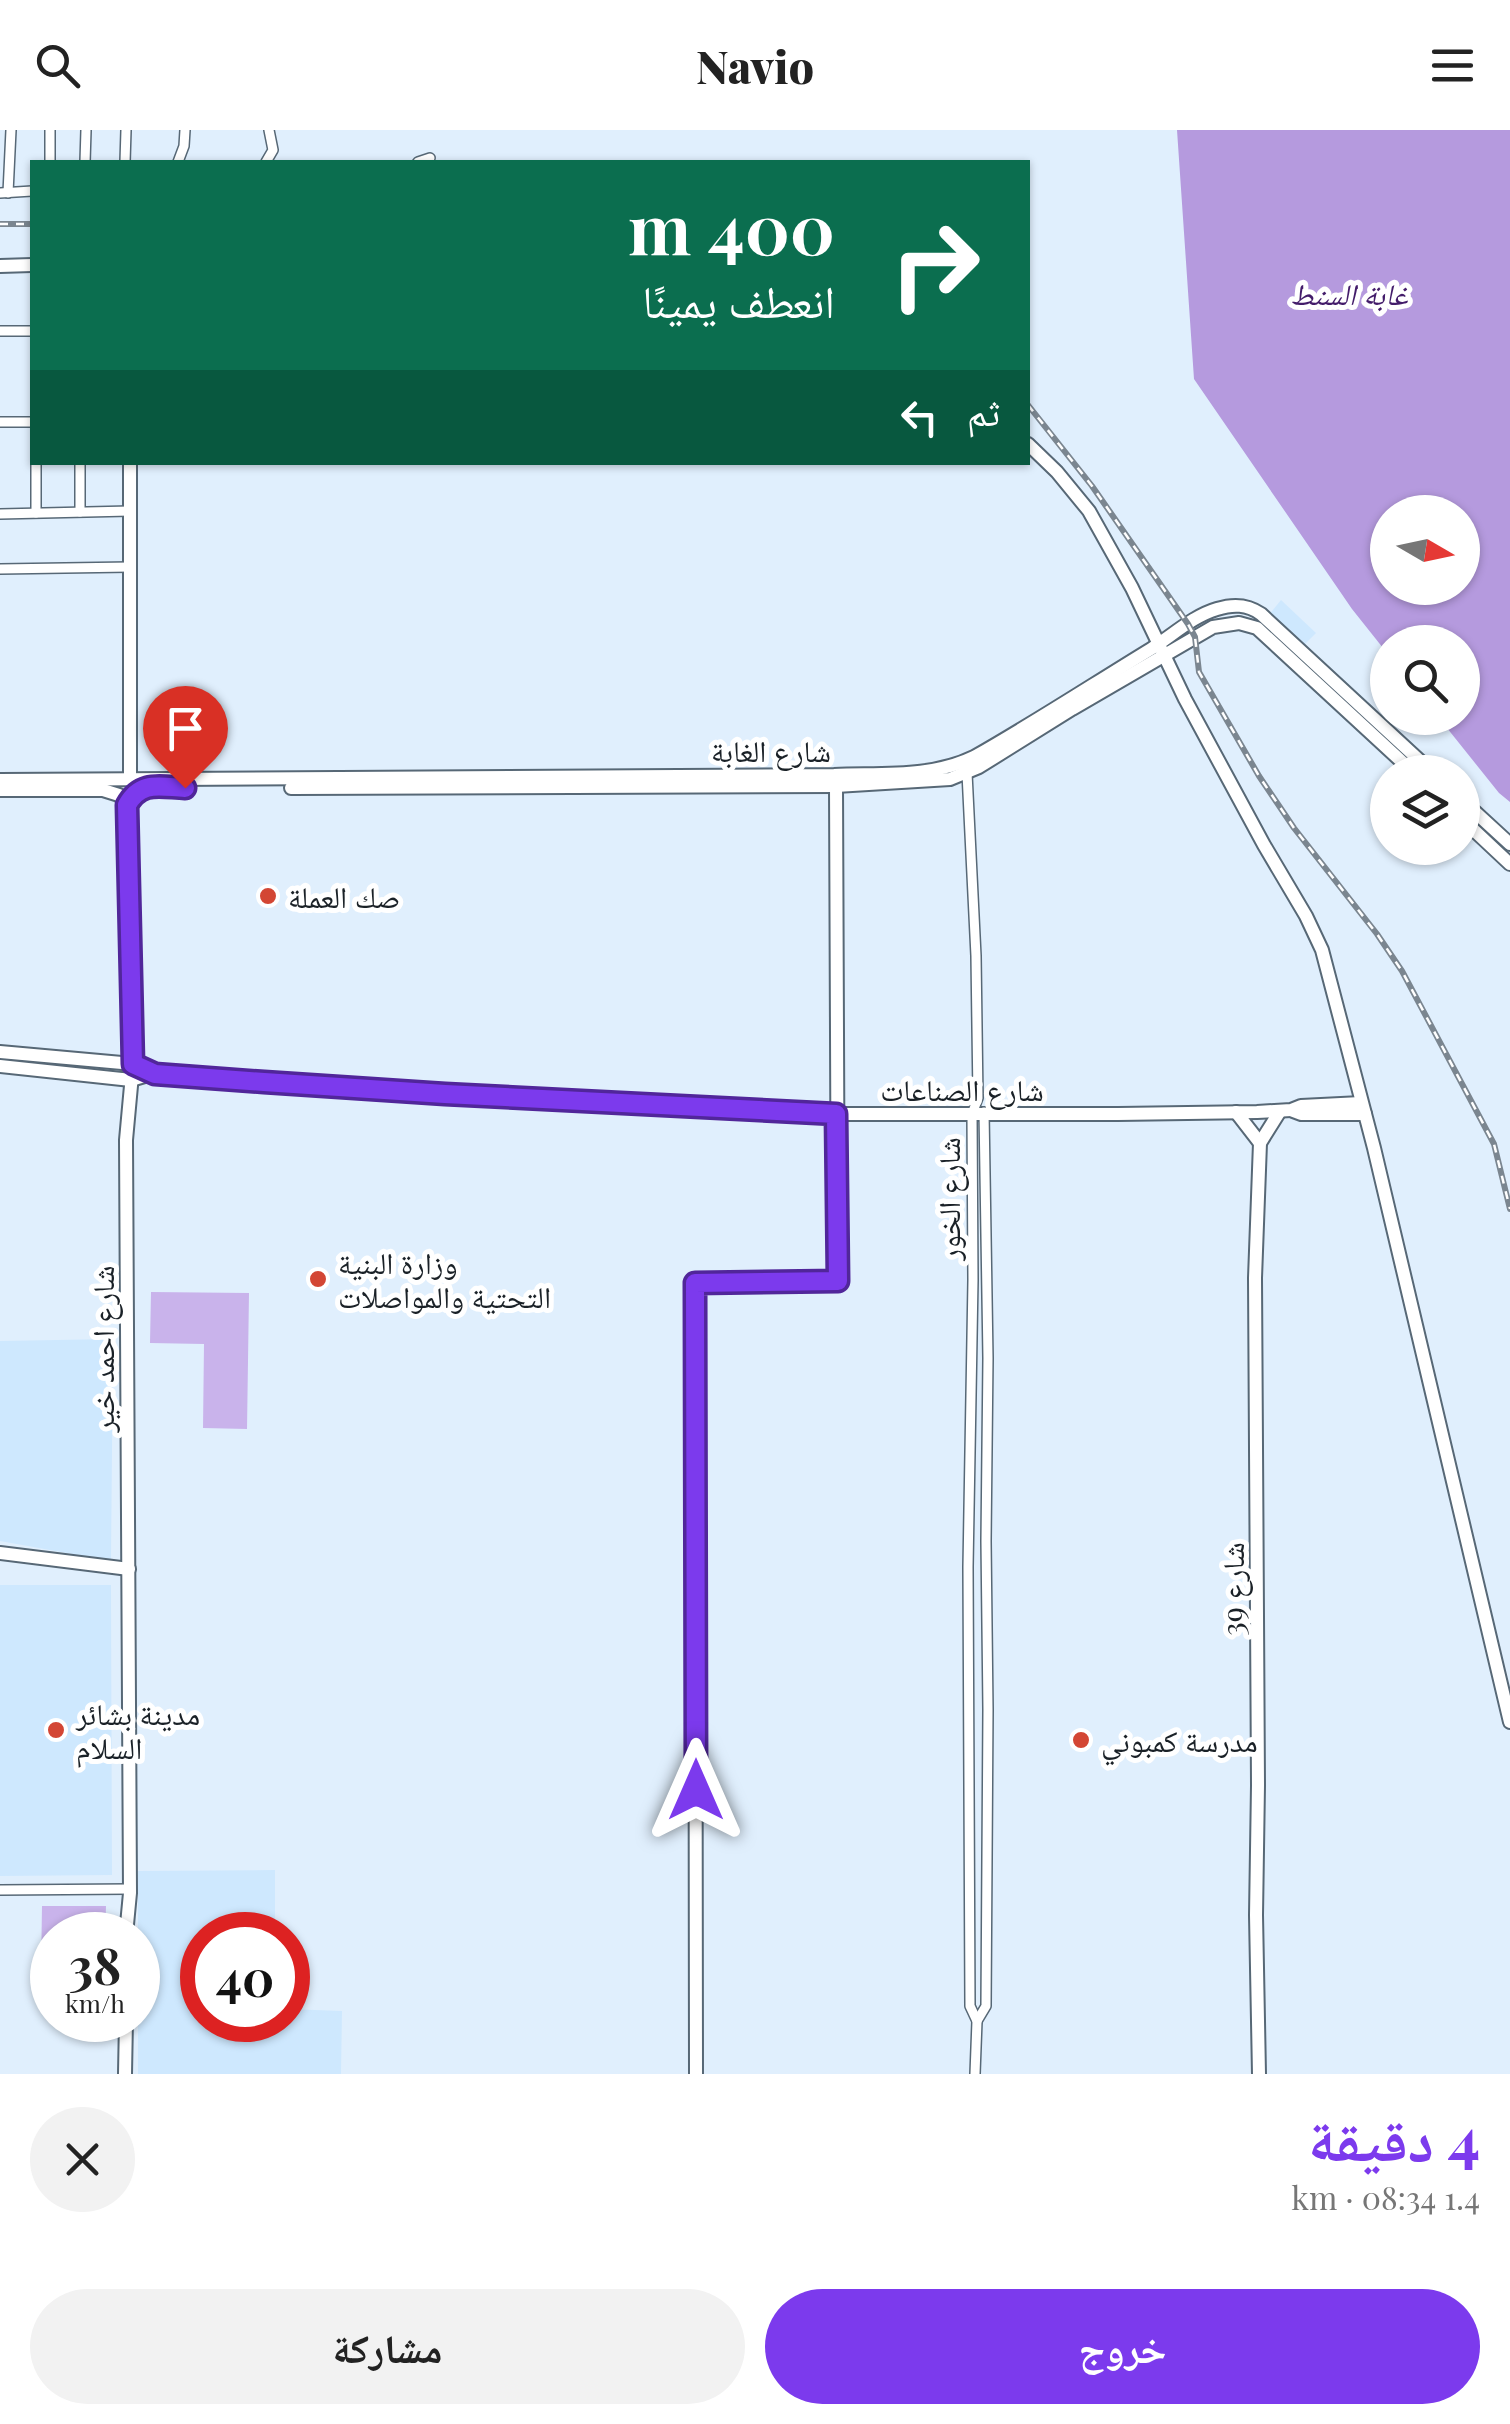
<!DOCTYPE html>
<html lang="ar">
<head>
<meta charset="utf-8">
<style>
	:root { --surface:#fff; --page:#f2f2f2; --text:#222; --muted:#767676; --accent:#7c3aed }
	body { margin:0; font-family:"Playfair Display","Noto Naskh Arabic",serif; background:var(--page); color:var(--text); direction:rtl; height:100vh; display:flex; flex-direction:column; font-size:38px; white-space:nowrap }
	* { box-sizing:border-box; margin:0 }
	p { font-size:32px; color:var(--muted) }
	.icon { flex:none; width:55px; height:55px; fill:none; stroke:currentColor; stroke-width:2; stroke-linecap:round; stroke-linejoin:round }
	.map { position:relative; height:1944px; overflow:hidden; direction:ltr }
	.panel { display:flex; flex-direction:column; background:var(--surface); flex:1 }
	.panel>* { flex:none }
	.hud { position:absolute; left:30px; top:30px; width:1000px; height:305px; border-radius:0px; box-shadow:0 2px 8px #0004; direction:rtl; background:#0b6e4f; color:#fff; overflow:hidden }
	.needle { width:65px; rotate:99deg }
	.controls { position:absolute; left:1370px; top:365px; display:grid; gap:20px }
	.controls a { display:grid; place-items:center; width:110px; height:110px; border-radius:50%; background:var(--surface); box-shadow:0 2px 8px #0004; font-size:50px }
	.speed { position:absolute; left:30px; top:1782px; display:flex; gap:20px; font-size:50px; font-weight:700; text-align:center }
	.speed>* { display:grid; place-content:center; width:130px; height:130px; border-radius:50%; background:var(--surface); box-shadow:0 2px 8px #0004; line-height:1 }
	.speed small { font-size:25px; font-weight:400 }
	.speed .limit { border:15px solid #d22; background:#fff; color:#111 }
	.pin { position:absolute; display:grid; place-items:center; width:85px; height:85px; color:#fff; margin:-102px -42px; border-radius:50% 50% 50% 0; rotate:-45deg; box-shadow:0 0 10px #0007 }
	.pin .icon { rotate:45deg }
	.me { position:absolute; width:110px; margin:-55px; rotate:0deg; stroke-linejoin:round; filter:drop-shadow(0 0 8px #0008) }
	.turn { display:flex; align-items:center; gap:35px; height:210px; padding:0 30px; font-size:45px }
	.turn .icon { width:130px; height:130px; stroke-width:2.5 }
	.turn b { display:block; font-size:70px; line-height:85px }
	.then { display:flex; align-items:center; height:95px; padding:0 30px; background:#0003; gap:20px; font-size:38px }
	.round { display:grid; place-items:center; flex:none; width:105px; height:105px; border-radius:52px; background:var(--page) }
	.head { display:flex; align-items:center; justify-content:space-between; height:170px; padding:0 30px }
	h1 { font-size:60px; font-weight:800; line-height:75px; color:var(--accent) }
	.action { display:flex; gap:20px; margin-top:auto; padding:20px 30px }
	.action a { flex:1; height:115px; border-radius:60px; background:var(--accent); color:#fff; font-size:40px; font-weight:800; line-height:115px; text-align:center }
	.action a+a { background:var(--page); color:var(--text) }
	header { display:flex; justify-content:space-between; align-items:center; height:130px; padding:0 30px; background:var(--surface); font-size:45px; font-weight:800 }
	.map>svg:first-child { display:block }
</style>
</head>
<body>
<header><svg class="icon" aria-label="menu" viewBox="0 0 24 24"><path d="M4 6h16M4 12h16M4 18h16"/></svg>Navio<svg class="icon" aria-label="search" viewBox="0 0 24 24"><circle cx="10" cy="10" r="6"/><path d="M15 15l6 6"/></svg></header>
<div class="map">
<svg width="1510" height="1944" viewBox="0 0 1510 1944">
	<rect width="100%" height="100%" fill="#e0effd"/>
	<g fill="#cee8fe">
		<polygon points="1281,470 1316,503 1301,518 1268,486"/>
		<polygon points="113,1209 111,1431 0,1411 0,1211"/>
		<polygon points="0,1455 111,1455 112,1745 0,1746"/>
		<polygon points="275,1740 275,1805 202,1805 202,1890 288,1890 288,1879 342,1881 341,1944 138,1944 138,1741"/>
	</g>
	<g fill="#c9b3eb">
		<polygon points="151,1162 249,1163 247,1299 203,1298 204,1214 150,1213"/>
		<polygon points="42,1776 106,1776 105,1805 52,1805 52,1840 41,1840"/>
	</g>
	<path fill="#b59ade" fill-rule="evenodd" d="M1177 0H1510V672L1499 663 1439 588H1462V512H1388L1387 523 1352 479 1194 249ZM1388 382H1462V458H1388Z"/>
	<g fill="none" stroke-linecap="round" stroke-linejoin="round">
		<g stroke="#576876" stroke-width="12">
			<g id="street">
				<polyline points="50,32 50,0"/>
				<polyline points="85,32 86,0"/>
				<polyline points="125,32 126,0"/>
				<polyline points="178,32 184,16 185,0"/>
				<polyline points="266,32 273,20 269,0"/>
				<polyline points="418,32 430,28"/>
				<polyline points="0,63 32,61"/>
				<polyline points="8,63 11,0"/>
				<polyline points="0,201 32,201"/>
				<polyline points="0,292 32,292"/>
				<polyline points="36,332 36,383"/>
				<polyline points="80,332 80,382"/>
				<polyline points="0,384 130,381"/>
				<polyline points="0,439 130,437"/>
				<polyline points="967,643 976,826 978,968 972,984 973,1150 968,1437 970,1876 977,1891 975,1944"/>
				<polyline points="0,1760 130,1759"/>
				<polyline points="977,1891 986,1876 988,1580 986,1411 988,1228 984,982"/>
			</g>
		</g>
		<g stroke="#576876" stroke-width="16">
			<g id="secondary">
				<polyline points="0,136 32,135"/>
				<polyline points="1028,314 1057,342 1089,381 1132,458 1185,569 1264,715 1306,786 1322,820 1374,1018 1510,1592"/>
				<polyline points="130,332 130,650"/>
				<path d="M0 650 834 645C881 643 931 648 974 627 1034 593 1092 555 1151 519 1173 505 1193 486 1217 479 1233 474 1247 474 1261 484L1432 642"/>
				<polyline points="291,658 836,656 950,649 979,637 1072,579 1213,497 1239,493 1257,498 1413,642"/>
				<polyline points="0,660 103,660 119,665 127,675"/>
				<polyline points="1462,670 1510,714"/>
				<polyline points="127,675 138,660 156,657"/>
				<polyline points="1462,689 1510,734"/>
				<polyline points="0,922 133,934 155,943 264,952 445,964 836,984 1118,984 1257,982 1291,980 1301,976 1361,973"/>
				<polyline points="0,936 131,950 155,943"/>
				<polyline points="1293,981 1301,984 1365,984"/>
				<polyline points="1236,982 1260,1013"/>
				<polyline points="0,1423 129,1439"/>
				<polyline points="126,1805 130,1763 126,1010 133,934 127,675"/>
				<polyline points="125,1944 126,1890"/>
				<polyline points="696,1944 695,1153 838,1151 836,656"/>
				<polyline points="1259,1944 1256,1785 1258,1655 1255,1148 1260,1013 1280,981"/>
			</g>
		</g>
		<use href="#street" stroke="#fff" stroke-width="9"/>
		<use href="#secondary" stroke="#fff" stroke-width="12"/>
		<g stroke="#7b8690" stroke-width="6">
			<g id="rail">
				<polyline points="0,94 32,94"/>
				<polyline points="1028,275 1092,356 1188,494 1195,507 1199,542 1259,646 1294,698 1377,804 1402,841 1494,1014 1510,1079"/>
			</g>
		</g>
		<use href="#rail" stroke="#fff" stroke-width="2.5" stroke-dasharray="8" stroke-linecap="butt"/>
	</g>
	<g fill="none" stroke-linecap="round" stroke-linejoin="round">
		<g stroke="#51269a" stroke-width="25">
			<path id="route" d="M185 658C160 657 141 650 127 675L133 934 155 944 264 952 445 964 836 984 838 1151 695 1153 696 1660"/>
		</g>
		<use href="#route" stroke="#7c3aed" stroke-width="18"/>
	</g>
	<g fill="#d34634" stroke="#fff" stroke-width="4">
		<circle cx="268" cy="766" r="10"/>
		<circle cx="318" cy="1149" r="10"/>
		<circle cx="56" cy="1600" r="10"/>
		<circle cx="1081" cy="1610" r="10"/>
	</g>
	<g text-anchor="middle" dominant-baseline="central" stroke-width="10" stroke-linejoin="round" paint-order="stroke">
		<g font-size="30" font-style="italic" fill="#431c6a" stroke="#fff">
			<text x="1349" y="163">غابة السنط</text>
		</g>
		<g font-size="30" fill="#1a2127" stroke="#fff">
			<text x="771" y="620">شارع الغابة</text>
			<text x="962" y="959">شارع الصناعات</text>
			<text transform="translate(948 1069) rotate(-90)">شارع الخور</text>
			<text transform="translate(102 1219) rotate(-90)">شارع احمد خير</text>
			<text transform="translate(1232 1459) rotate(-90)">شارع 39</text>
		</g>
		<g font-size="30" fill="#1a2127" stroke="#fff" text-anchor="start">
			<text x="288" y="766">صك العملة</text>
			<text x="338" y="1132">وزارة البنية<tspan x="338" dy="34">التحتية والمواصلات</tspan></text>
			<text x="76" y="1583">مدينة بشائر<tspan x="76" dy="34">السلام</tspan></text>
			<text x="1101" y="1610">مدرسة كمبوني</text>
		</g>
	</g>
</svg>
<div class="controls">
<a><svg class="needle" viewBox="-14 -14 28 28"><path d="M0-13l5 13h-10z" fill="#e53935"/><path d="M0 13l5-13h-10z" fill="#767676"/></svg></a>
<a><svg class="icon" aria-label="search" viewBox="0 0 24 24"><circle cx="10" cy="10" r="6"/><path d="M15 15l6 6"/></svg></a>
<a><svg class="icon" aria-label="layers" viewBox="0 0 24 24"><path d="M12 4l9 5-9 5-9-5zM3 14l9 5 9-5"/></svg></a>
</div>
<div class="speed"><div>38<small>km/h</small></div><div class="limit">40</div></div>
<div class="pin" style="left:185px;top:658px;background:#d93025"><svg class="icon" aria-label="arrive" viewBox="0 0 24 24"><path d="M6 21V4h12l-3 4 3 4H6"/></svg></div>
<svg class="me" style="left:696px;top:1660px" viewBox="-20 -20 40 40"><path d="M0-17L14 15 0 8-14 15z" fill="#7c3aed" stroke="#fff" stroke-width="4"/></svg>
<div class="hud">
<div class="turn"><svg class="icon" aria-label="right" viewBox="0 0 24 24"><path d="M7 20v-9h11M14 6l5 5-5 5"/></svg><div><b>400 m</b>انعطف يمينًا</div></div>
<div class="then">ثم<svg class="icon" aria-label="left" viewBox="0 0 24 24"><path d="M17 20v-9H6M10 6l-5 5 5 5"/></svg></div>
</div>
</div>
<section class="panel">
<div class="head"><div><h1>4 دقيقة</h1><p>1.4 km · 08:34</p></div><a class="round"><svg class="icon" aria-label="close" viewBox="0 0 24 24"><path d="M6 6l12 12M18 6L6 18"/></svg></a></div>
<div class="action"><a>خروج</a><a>مشاركة</a></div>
</section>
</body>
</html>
